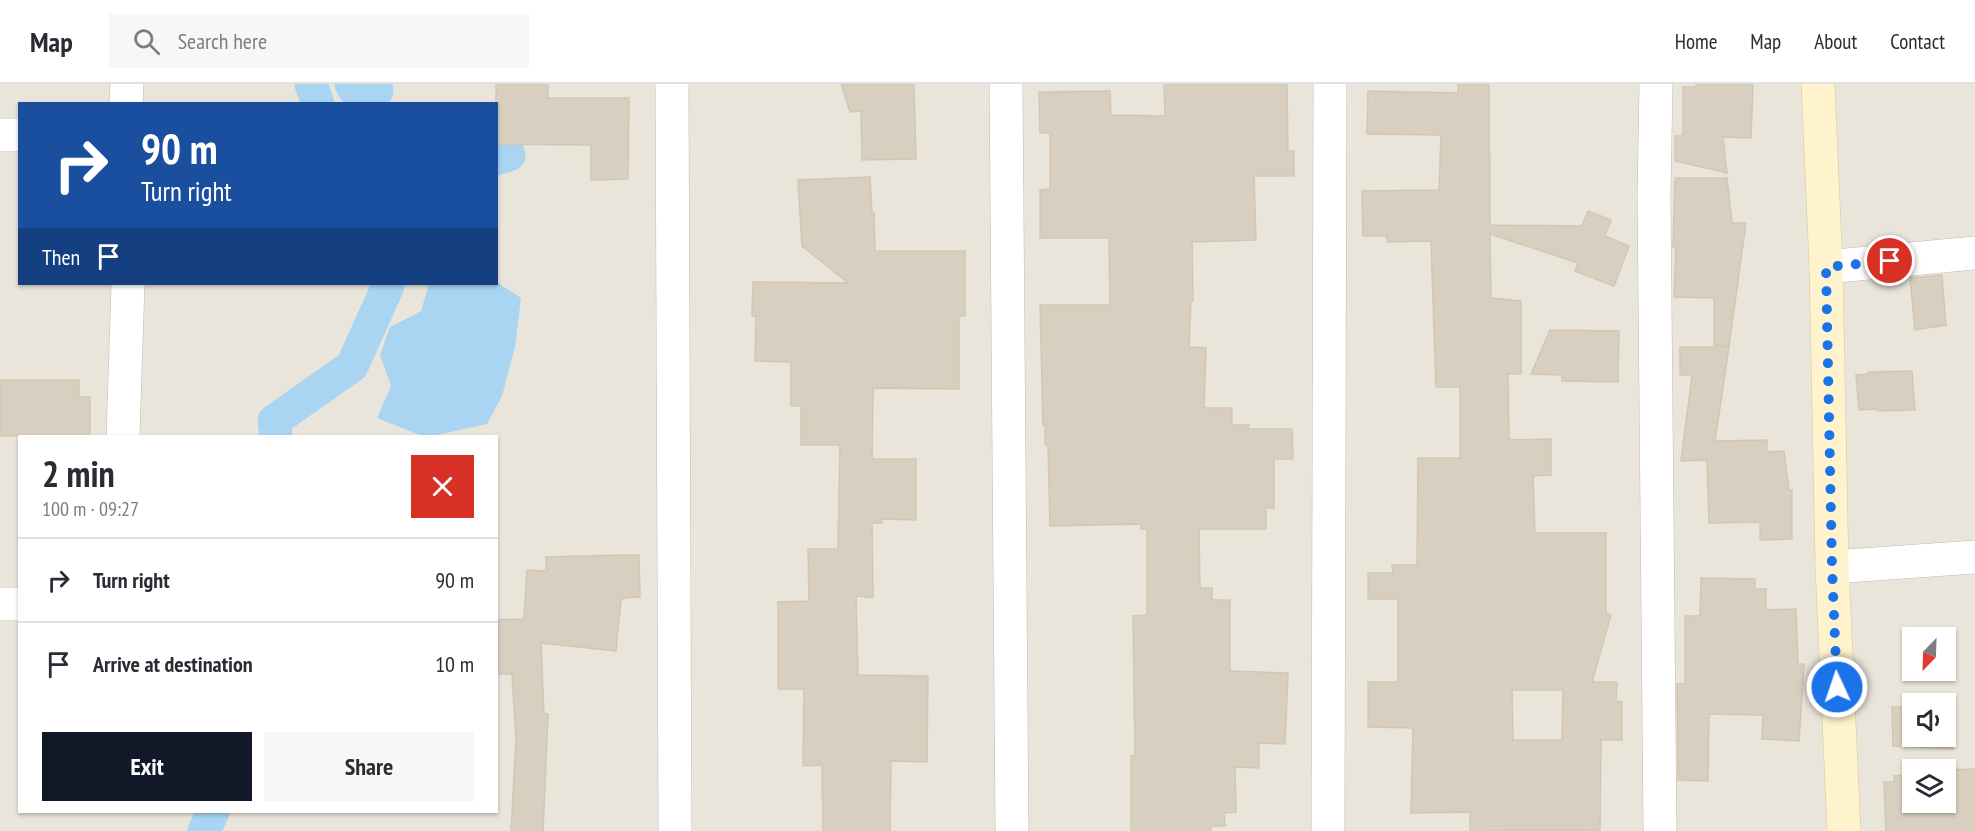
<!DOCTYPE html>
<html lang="en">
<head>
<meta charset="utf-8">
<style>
	:root { --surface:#fff; --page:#f7f7f7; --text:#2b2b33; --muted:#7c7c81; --line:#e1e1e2; --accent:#111827 }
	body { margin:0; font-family:"PT Sans Narrow",sans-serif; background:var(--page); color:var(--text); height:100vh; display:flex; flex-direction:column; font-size:22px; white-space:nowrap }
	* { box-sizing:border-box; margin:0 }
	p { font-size:20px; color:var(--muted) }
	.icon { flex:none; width:33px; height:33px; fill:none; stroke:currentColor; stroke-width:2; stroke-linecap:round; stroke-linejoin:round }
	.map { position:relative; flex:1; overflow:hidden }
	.side { position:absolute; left:18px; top:351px; width:480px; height:378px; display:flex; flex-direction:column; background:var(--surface); border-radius:0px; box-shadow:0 2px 4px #0004 }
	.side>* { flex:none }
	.banner { position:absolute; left:18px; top:18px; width:480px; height:183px; border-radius:0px; box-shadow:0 2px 4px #0004; background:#1a4fa0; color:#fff; overflow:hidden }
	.needle { width:39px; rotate:203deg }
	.buttons { position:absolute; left:1902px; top:543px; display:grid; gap:12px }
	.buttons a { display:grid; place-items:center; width:54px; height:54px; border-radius:0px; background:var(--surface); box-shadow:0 2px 4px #0004; font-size:30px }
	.pin { position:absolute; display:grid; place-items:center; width:51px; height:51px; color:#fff; margin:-26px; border:3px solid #fff; border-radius:50%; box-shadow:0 2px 6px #0007 }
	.me { position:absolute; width:66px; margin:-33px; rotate:357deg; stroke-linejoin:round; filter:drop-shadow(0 0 4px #0008) }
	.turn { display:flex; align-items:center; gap:21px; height:126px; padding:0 24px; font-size:27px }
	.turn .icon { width:78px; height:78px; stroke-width:2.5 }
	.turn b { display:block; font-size:42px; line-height:51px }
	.then { display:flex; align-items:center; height:57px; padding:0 24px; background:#0003; gap:12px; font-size:22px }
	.round { display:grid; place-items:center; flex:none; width:63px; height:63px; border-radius:0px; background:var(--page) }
	.head { display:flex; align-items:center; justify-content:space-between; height:102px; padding:0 24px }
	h1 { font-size:36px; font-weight:700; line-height:45px }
	.button { display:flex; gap:12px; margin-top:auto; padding:12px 24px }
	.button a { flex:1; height:69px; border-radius:0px; background:var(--accent); color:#fff; font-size:24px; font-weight:700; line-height:69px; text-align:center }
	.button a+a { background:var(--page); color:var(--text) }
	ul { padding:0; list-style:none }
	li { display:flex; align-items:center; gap:18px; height:84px; padding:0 24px; border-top:2px solid var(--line) }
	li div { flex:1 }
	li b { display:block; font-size:22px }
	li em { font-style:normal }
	header { display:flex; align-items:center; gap:36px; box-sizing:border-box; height:84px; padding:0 30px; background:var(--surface); border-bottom:2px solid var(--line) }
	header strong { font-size:28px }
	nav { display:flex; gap:33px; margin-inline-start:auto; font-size:21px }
	.search { width:420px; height:54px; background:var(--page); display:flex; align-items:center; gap:15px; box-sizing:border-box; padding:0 21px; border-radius:0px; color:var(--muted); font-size:22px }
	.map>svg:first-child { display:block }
</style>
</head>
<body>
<header>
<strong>Map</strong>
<div class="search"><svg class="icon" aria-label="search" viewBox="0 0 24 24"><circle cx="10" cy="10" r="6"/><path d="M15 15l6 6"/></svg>Search here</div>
<nav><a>Home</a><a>Map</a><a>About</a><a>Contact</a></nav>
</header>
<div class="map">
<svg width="1975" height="747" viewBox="0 0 1975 747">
	<rect width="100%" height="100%" fill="#f6f3ec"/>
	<path fill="#eae5da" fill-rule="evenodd" d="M0 0H1975V747H0ZM20 20H496V200H20ZM20 352H496V728H20ZM1912 554H1946V586H1912ZM1912 620H1946V652H1912ZM1912 686H1946V718H1912Z"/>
	<polygon fill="#a9d4f2" points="497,198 521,214 515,263 502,312 487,340 432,352 422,352 377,334 391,302 380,271 390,243 421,227 429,200 496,200"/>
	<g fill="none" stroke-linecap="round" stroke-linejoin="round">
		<g stroke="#a9d4f2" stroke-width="33">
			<polyline points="311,0 318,20"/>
			<polyline points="351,0 354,5 377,7"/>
			<polyline points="496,75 509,71"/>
			<polyline points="276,352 274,337 352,282 388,202 387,200"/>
			<polyline points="204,747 213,728"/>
		</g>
	</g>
	<g fill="#d8cfc1" stroke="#d3c7b4" stroke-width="1.5" fill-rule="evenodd">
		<polygon points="496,0 548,0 548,14 629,14 628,95 591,96 591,61 496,60"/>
		<polygon points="841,0 914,0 916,75 862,76 861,27 850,28"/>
		<polygon points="1164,0 1287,0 1288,67 1294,67 1294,92 1254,92 1256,156 1192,158 1193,217 1191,217 1189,263 1206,264 1204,324 1232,324 1232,341 1249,341 1249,345 1292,345 1293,375 1274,375 1274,424 1266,424 1266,445 1199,445 1200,504 1212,504 1212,516 1230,516 1230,587 1288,589 1285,660 1259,659 1259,684 1235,683 1236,728 1224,729 1225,742 1211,742 1211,747 1131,747 1131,672 1135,672 1133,532 1147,531 1147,445 1141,445 1141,440 1050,442 1048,361 1045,361 1045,341 1043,341 1040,221 1110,221 1109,154 1040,154 1040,106 1050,105 1050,49 1040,49 1039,8 1110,7 1111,31 1165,32"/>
		<path d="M1458 0H1489L1490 141 1582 142 1588 127 1611 136 1605 152 1629 162 1614 202 1575 187 1578 179 1490 150 1491 214 1521 217V290H1508L1509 356 1551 355V391L1533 392 1535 449H1606V529L1611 531 1592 598H1617L1616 617 1622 618V656H1601L1600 746 1470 747V728L1411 729 1413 644 1368 643V598H1398V515H1368V489H1393L1392 481H1417L1418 374H1460V303H1436L1431 157 1387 158V152H1363L1362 107 1439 106 1441 51 1367 50 1368 7 1458 9ZM1512 606H1563L1562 656H1513Z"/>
		<polygon points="1696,0 1753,0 1751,54 1723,53 1727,89 1675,77 1675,52 1683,52 1683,3 1696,3"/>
		<polygon points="870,93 872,129 874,129 875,167 965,167 965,232 959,232 959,305 873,304 872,375 916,375 916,436 882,435 882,439 872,439 873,514 856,512 858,591 928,592 927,678 891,677 890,747 823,747 822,681 803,682 804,605 778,605 778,518 809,517 808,465 838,465 840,361 801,361 801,322 791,322 791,278 755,277 756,232 752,232 753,198 848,199 802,162 798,96"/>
		<polygon points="1675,94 1727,94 1732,139 1746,139 1729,262 1714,261 1714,214 1674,213 1676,163 1673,163"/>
		<polygon points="1942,191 1946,241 1915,246 1910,194"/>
		<polygon points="1550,246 1619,247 1618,298 1562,297 1562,291 1531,290"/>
		<polygon points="1680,263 1729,263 1715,357 1767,356 1767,368 1784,367 1789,406 1792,406 1792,455 1760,456 1760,438 1709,439 1707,376 1681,377 1692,291 1680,291"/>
		<polygon points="1912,287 1915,326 1877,327 1877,325 1859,326 1856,291 1868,290 1868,288"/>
		<polygon points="0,296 79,296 79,313 90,313 90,352 0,352"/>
		<polygon points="623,471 639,471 640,513 624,514 624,515 621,516 616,567 541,559 544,630 548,630 543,747 511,747 516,657 512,590 496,590 496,536 524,535 527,486 546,487 546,473"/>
		<polygon points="1701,494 1755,495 1755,505 1766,505 1766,526 1796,525 1798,580 1804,580 1799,657 1762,655 1763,631 1709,630 1708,697 1678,696 1677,600 1685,600 1685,532 1700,532"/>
		<polygon points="1946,622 1953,622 1953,665 1893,662 1892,623 1912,623 1912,652 1946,652"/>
		<polygon points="1975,685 1975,747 1886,747 1884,698 1894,698 1894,692 1912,690 1912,718 1946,718 1946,686"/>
	</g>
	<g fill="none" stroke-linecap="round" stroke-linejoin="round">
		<g stroke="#c2bbae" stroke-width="34">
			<g id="street">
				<polyline points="672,0 675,747"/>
				<polyline points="1006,0 1012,747"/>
				<polyline points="1656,0 1654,113 1660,747"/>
				<polyline points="126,20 127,0"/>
				<polyline points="0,51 20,51"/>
				<polyline points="1826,183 1975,169"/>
				<polyline points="123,352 128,200"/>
				<polyline points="1832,483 1975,473"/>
				<polyline points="0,520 20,520"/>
				<polyline points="1328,747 1330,0"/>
			</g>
		</g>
		<g stroke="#d6c79b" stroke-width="34">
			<polyline id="secondary" points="1818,0 1826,183 1832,483 1844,747"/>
		</g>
		<use href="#street" stroke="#fff" stroke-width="33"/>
		<use href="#secondary" stroke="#fff3cd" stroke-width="33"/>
	</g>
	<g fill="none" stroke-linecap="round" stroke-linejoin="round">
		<polyline stroke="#1a73e8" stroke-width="10" stroke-dasharray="0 18" points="1837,603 1832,483 1826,183 1890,177"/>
	</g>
</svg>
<div class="buttons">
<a><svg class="needle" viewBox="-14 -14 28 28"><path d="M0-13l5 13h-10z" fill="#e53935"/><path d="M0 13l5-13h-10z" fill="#7c7c81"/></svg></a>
<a><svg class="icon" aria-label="sound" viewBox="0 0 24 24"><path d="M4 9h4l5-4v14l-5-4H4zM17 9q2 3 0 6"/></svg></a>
<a><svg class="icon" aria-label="layers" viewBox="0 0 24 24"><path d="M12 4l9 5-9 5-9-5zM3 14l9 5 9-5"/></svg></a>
</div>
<div class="pin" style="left:1890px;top:177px;background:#d93025"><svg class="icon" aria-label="arrive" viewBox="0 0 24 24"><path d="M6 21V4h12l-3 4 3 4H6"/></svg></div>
<svg class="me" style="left:1837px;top:603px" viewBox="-20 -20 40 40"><circle r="17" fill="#1a73e8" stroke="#fff" stroke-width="3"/><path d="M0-11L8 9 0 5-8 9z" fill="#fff"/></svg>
<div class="banner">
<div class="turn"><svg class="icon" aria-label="right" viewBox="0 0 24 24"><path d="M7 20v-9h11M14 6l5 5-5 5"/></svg><div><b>90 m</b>Turn right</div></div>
<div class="then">Then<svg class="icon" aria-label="arrive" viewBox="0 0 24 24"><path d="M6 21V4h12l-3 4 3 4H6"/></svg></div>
</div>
<section class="side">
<div class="head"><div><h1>2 min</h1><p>100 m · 09:27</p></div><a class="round" style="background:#d93025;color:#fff"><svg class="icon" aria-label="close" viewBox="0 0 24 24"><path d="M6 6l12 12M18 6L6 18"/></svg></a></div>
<ul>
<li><svg class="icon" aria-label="right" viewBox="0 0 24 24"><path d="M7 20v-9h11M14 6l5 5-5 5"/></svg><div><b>Turn right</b></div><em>90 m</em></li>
<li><svg class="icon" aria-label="arrive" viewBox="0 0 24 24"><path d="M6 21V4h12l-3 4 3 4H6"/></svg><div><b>Arrive at destination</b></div><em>10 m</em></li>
</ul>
<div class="button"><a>Exit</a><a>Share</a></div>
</section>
</div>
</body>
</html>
